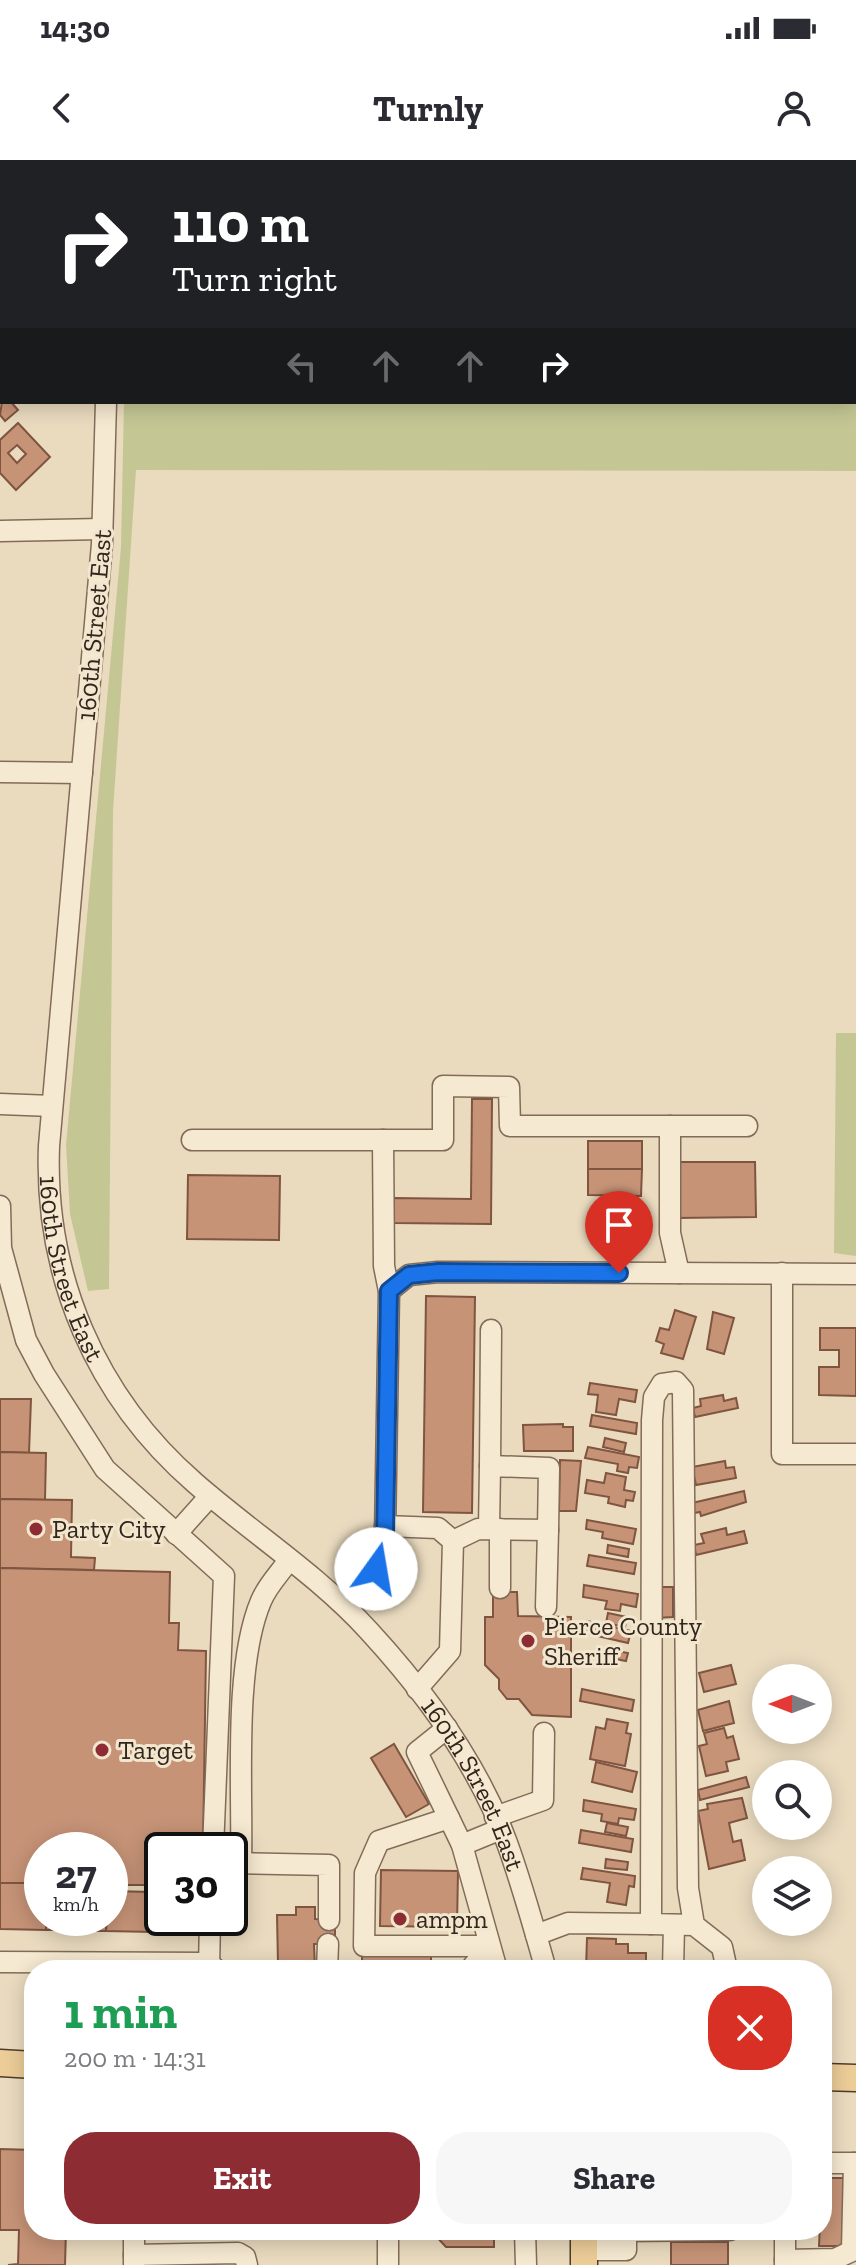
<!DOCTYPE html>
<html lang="en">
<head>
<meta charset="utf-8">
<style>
	:root { --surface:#fff; --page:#f7f7f7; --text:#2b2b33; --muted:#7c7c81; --accent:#8d2d33 }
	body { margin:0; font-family:"Zilla Slab",serif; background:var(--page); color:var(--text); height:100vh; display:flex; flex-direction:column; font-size:30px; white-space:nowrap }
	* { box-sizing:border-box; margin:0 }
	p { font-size:26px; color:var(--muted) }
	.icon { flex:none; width:44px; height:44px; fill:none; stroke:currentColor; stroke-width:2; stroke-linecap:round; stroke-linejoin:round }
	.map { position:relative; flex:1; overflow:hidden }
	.side { position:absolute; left:24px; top:1800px; width:808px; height:280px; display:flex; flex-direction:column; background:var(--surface); border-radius:32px; box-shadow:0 4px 20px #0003 }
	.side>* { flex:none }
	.banner { position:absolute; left:0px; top:0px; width:856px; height:244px; box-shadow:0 4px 20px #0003; background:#202124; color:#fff; overflow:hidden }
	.needle { width:52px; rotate:270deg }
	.tools { position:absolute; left:752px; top:1504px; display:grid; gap:16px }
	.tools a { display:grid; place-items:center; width:80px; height:80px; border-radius:50%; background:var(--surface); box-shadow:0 4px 20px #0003; font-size:40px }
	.speed { position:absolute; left:24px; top:1672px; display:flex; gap:16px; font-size:40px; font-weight:700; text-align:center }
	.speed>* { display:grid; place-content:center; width:104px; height:104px; border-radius:50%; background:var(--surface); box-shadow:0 4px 20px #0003; line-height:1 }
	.speed small { font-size:20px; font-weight:400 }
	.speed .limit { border:4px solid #111; border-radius:12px; background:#fff; color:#111 }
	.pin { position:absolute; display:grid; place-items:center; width:68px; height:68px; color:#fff; margin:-82px -34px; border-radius:50% 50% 50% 0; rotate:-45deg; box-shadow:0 0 8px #0007 }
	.pin .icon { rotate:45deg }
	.me { position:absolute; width:88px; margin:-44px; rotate:13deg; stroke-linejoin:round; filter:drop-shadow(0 0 6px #0008) }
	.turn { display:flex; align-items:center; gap:28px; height:168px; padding:0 40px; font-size:36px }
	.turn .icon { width:104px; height:104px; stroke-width:2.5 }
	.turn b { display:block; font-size:56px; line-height:68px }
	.lanes { display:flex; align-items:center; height:76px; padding:0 40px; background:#0003; justify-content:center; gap:40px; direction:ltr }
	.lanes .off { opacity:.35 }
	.round { display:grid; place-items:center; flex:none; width:84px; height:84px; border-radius:32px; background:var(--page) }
	.summary { display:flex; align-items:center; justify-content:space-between; height:136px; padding:0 40px }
	h1 { font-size:48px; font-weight:700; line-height:60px; color:#1e9e55 }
	.primary-button { display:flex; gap:16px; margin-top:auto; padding:16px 40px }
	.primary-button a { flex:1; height:92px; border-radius:32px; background:var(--accent); color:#fff; font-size:32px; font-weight:700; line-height:92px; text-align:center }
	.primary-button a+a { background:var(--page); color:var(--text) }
	.status { display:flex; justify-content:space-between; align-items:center; height:56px; padding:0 40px; background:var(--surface); direction:ltr }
	.status svg { height:22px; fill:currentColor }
	header { display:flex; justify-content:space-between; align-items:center; height:104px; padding:0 40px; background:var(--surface); font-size:36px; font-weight:700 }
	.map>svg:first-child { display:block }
</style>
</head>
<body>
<div class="status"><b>14:30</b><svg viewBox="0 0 49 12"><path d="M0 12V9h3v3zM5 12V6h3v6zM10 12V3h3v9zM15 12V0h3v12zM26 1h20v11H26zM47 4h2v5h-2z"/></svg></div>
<header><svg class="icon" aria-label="back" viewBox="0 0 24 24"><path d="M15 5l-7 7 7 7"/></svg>Turnly<svg class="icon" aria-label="person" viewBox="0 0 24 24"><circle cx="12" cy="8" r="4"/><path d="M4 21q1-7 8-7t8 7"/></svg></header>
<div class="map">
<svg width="856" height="2105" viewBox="0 0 856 2105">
	<rect width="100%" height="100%" fill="#eadbbf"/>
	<g fill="#c4c794">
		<polygon points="163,0 569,0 163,2"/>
		<polygon points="626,0 856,0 856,311 136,310 113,651 109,1129 88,1131 70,1054 66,985 121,387 124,242 854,242 854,2"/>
		<polygon points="836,873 856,873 856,1096 834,1093"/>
	</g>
	<g fill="#c69377" stroke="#7f5540" stroke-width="2" fill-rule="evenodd">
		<polygon points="2,241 11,242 18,250 5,261 0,255"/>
		<path d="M18 263 50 297 16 330 0 313V280ZM17 285 26 294 17 303 8 293Z"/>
		<polygon points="472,939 492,939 491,1064 394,1063 394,1038 471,1039"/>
		<rect x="588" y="981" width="54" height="28"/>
		<polygon points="677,1002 755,1002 756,1057 677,1058"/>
		<polygon points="588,1009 642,1009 641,1036 588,1035"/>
		<polygon points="188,1015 280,1016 279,1080 187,1079"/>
		<polygon points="426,1136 475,1137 472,1353 423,1352"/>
		<polygon points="675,1150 696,1157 683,1199 661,1193 664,1184 656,1181 660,1168 669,1170"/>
		<polygon points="713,1152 734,1158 724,1194 707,1189"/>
		<polygon points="820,1168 856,1168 856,1236 819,1235 819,1207 839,1207 839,1190 820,1190"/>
		<polygon points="590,1223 637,1230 635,1242 619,1239 616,1255 596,1252 598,1235 588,1234"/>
		<polygon points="723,1235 724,1241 736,1238 738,1248 695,1257 693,1248 701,1246 700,1239"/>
		<polygon points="0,1239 31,1239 29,1293 0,1292"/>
		<polygon points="592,1255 637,1263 636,1274 590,1266"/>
		<polygon points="563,1264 563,1267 573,1267 573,1291 524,1291 523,1265"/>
		<polygon points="605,1278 626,1283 624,1292 603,1287"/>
		<polygon points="588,1287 639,1297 637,1308 629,1307 628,1313 617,1311 618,1304 585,1298"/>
		<polygon points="0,1292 46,1293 45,1340 0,1339"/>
		<polygon points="560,1300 581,1301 576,1351 559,1351"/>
		<polygon points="725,1301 726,1308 734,1307 736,1318 696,1325 692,1307"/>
		<polygon points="606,1313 626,1317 624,1330 635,1332 633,1341 626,1340 625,1347 608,1343 609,1337 585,1333 587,1320 604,1323"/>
		<polygon points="744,1331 746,1342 701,1356 700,1352 694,1353 692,1343"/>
		<polygon points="0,1339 72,1340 71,1397 95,1398 94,1410 0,1408"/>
		<polygon points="587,1360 636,1369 633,1384 602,1378 603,1372 586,1369"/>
		<polygon points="726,1368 727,1375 744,1371 747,1383 696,1395 694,1385 704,1383 701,1374"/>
		<polygon points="608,1385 629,1389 628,1397 607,1393"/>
		<polygon points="589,1395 636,1403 634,1414 587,1406"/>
		<polygon points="0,1408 170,1412 169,1463 179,1463 178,1490 206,1491 203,1690 162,1690 162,1725 110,1725 110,1690 42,1690 42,1723 0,1723"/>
		<polygon points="584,1425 638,1434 636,1447 621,1444 620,1451 605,1449 607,1441 583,1437"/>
		<polygon points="656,1427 673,1427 673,1457 656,1458"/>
		<polygon points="493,1432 517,1432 518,1456 571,1457 571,1557 532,1555 519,1539 507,1539 499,1529 499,1519 485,1505 485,1457 493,1457"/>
		<polygon points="608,1453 627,1457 625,1467 606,1463"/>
		<polygon points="587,1461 631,1471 628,1483 584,1473"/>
		<polygon points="606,1489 628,1493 626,1501 605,1497"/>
		<polygon points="731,1505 736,1524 704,1532 699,1513"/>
		<polygon points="582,1529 634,1540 632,1551 580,1541"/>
		<polygon points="729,1541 734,1563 703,1571 698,1550"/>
		<polygon points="607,1559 628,1563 626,1573 631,1574 625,1606 590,1599 596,1567 605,1569"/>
		<polygon points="724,1568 727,1578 733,1576 739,1599 726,1602 728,1611 706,1616 699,1586 707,1584 704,1573"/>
		<polygon points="394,1584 429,1644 406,1657 371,1598"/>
		<polygon points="596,1602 637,1612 632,1632 592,1622"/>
		<polygon points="746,1617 749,1627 700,1640 698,1630"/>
		<polygon points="742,1638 747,1658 729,1663 733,1682 741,1680 745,1700 709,1709 698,1651 708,1649 707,1644"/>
		<polygon points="584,1640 636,1649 634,1660 619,1658 618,1664 601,1661 602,1654 583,1651"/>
		<polygon points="607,1663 628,1667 626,1676 605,1672"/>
		<polygon points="581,1670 633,1679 631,1692 579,1683"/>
		<polygon points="606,1699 628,1702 627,1710 605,1708"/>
		<polygon points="583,1708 635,1716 634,1727 629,1726 626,1745 607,1742 610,1723 581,1719"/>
		<polygon points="381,1710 458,1711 457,1767 380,1766"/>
		<polygon points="0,1723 42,1723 42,1758 46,1758 46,1770 0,1769"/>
		<polygon points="110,1731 153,1732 153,1772 106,1771"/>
		<polygon points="153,1732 162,1732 162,1758 168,1758 168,1772 153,1772"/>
		<polygon points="296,1747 315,1747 315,1759 335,1760 335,1784 314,1784 315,1810 280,1810 278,1804 277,1755 296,1755"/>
		<polygon points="46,1758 60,1758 59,1770 46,1770"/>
		<polygon points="60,1758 76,1758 75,1771 59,1770"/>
		<polygon points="76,1758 91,1758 91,1771 75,1771"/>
		<rect x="91" y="1758" width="15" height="13"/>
		<polygon points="587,1778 616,1779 616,1784 628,1784 628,1793 646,1793 646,1810 586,1810"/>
		<polygon points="362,1792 431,1793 431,1810 362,1810"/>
		<polygon points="0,1989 34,1990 34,2070 66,2070 65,2105 8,2105 18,2104 19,2070 0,2070"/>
		<polygon points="822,2018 849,2018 849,2086 819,2086"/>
		<polygon points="420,2070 494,2070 494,2087 446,2087 434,2074"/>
		<rect x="671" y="2082" width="57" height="23"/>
	</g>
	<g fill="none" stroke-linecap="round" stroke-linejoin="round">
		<g stroke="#826c59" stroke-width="23">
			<g id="minor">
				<polyline points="122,2 123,0"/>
				<path id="s1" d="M106 242 102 384 49 986C44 1116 96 1237 195 1323 252 1373 318 1415 369 1471 426 1533 478 1604 507 1683 522 1724 534 1768 546 1810"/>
				<polyline points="0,371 102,369"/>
				<polyline points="0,612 82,613"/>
				<polyline points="0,944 52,946"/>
				<polyline points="670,966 747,966"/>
				<polyline points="192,980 383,980 384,1106 389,1131 385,1376 376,1409 348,1448"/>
				<polyline points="383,980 443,980 443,926 509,927 510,966 670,966 670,1073 679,1113"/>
				<polyline points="0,1046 1,1088 26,1180 44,1214 105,1309 224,1416 213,1690"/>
				<polyline points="782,1113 782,1294 856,1294"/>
				<polyline points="389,1131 409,1115 438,1112 856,1114"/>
				<polyline points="490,1306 491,1170"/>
				<polyline points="385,1366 438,1368 453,1381 450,1491 417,1529"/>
				<polyline points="500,1369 500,1428"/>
				<polyline points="176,1374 210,1336"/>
				<polyline points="453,1381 478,1369 548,1370 549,1308 490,1306 489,1369"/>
				<polyline points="546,1447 548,1370"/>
				<polyline points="447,1568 417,1592 449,1658"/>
				<polyline points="495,1657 543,1640 544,1573"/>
				<polyline points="462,1685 501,1669"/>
				<polyline points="230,1703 329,1705 329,1760"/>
				<path d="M241 1703C243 1630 233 1507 261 1441 267 1426 280 1413 289 1400"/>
				<polyline points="694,1765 651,1764 652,1260 654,1237 662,1224 676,1222 683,1230 688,1728 694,1765 722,1787 727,1810"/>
				<polyline points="536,1775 568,1763 651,1764"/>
				<polyline points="489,1786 364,1786 365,1713 379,1681 449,1658 462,1685 497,1810"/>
				<polyline points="0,1802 208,1803 217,1810"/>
				<polyline points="209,1810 210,1758"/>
				<polyline points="327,1810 328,1784"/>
				<polyline points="470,1810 489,1786"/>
				<polyline points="673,1810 674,1765"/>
				<polyline points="822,2003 856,2003"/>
				<polyline points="134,2070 134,2105"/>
				<polyline points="525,2070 526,2105"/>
				<polyline points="626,2071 730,2070"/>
				<polyline points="584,2090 626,2090 626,2070"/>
				<polyline points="134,2095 238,2093 245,2097 247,2105"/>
				<polyline points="785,2100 835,2099 852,2091 854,2003"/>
				<polyline points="388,2105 388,2070"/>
				<polyline points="785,2105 785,2070"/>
			</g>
		</g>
		<g stroke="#4f3b2d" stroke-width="29">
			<g id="major">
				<polyline points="0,1903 34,1905"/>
				<polyline points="822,1917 856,1918"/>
				<polyline points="584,2070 584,2105"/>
			</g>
		</g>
		<use href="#minor" stroke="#f6e9d1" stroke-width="20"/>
		<use href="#major" stroke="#eccd98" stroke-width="26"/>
	</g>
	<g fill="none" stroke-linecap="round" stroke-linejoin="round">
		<g stroke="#114b97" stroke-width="20">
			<polyline id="route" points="376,1409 385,1376 389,1131 409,1115 438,1112 619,1113"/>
		</g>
		<use href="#route" stroke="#1a73e8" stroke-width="14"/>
	</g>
	<g fill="#8d2d33" stroke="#f2e6ce" stroke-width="3">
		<circle cx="36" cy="1369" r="8"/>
		<circle cx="528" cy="1481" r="8"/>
		<circle cx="102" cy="1590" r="8"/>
		<circle cx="400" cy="1759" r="8"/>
	</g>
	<g text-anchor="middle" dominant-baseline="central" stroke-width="6" stroke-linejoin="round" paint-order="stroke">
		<g font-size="26" fill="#32261c" stroke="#f2e6ce">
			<text transform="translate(94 465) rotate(-85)">160th Street East</text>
			<text stroke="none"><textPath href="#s1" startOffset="872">160th Street East</textPath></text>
			<text stroke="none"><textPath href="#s1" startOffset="1542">160th Street East</textPath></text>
		</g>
		<g font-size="26" fill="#32261c" stroke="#f2e6ce" text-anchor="start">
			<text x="52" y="1369">Party City</text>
			<text x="544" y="1466">Pierce County<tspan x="544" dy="30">Sheriff</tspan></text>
			<text x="118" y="1590">Target</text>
			<text x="416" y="1759">ampm</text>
		</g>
	</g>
</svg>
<div class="tools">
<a><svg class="needle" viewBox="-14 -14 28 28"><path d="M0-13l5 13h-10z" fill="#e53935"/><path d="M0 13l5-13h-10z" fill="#7c7c81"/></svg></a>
<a><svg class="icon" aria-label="search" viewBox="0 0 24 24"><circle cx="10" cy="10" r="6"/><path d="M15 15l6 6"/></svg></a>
<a><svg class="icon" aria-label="layers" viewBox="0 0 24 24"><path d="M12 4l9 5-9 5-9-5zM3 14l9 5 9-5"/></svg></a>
</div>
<div class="speed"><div>27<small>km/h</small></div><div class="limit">30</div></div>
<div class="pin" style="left:619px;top:1113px;background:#d93025"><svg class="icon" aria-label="arrive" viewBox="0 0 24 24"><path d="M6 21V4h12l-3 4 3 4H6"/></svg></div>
<svg class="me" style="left:376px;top:1409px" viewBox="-20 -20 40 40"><circle r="19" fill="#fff"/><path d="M0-13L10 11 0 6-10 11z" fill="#1a73e8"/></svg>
<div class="banner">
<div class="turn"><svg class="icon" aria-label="right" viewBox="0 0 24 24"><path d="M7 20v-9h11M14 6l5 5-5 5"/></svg><div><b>110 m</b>Turn right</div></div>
<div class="lanes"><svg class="icon off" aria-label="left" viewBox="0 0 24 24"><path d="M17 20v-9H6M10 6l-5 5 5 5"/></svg><svg class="icon off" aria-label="ahead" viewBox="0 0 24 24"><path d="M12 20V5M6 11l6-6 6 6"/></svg><svg class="icon off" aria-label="ahead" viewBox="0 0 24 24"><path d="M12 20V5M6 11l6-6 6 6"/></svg><svg class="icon" aria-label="right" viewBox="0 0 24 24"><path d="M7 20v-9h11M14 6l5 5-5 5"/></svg></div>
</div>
<section class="side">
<div class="summary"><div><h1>1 min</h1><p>200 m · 14:31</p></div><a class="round" style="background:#d93025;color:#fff"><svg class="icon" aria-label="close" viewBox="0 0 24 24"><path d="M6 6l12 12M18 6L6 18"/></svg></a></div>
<div class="primary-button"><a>Exit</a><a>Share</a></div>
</section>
</div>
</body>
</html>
